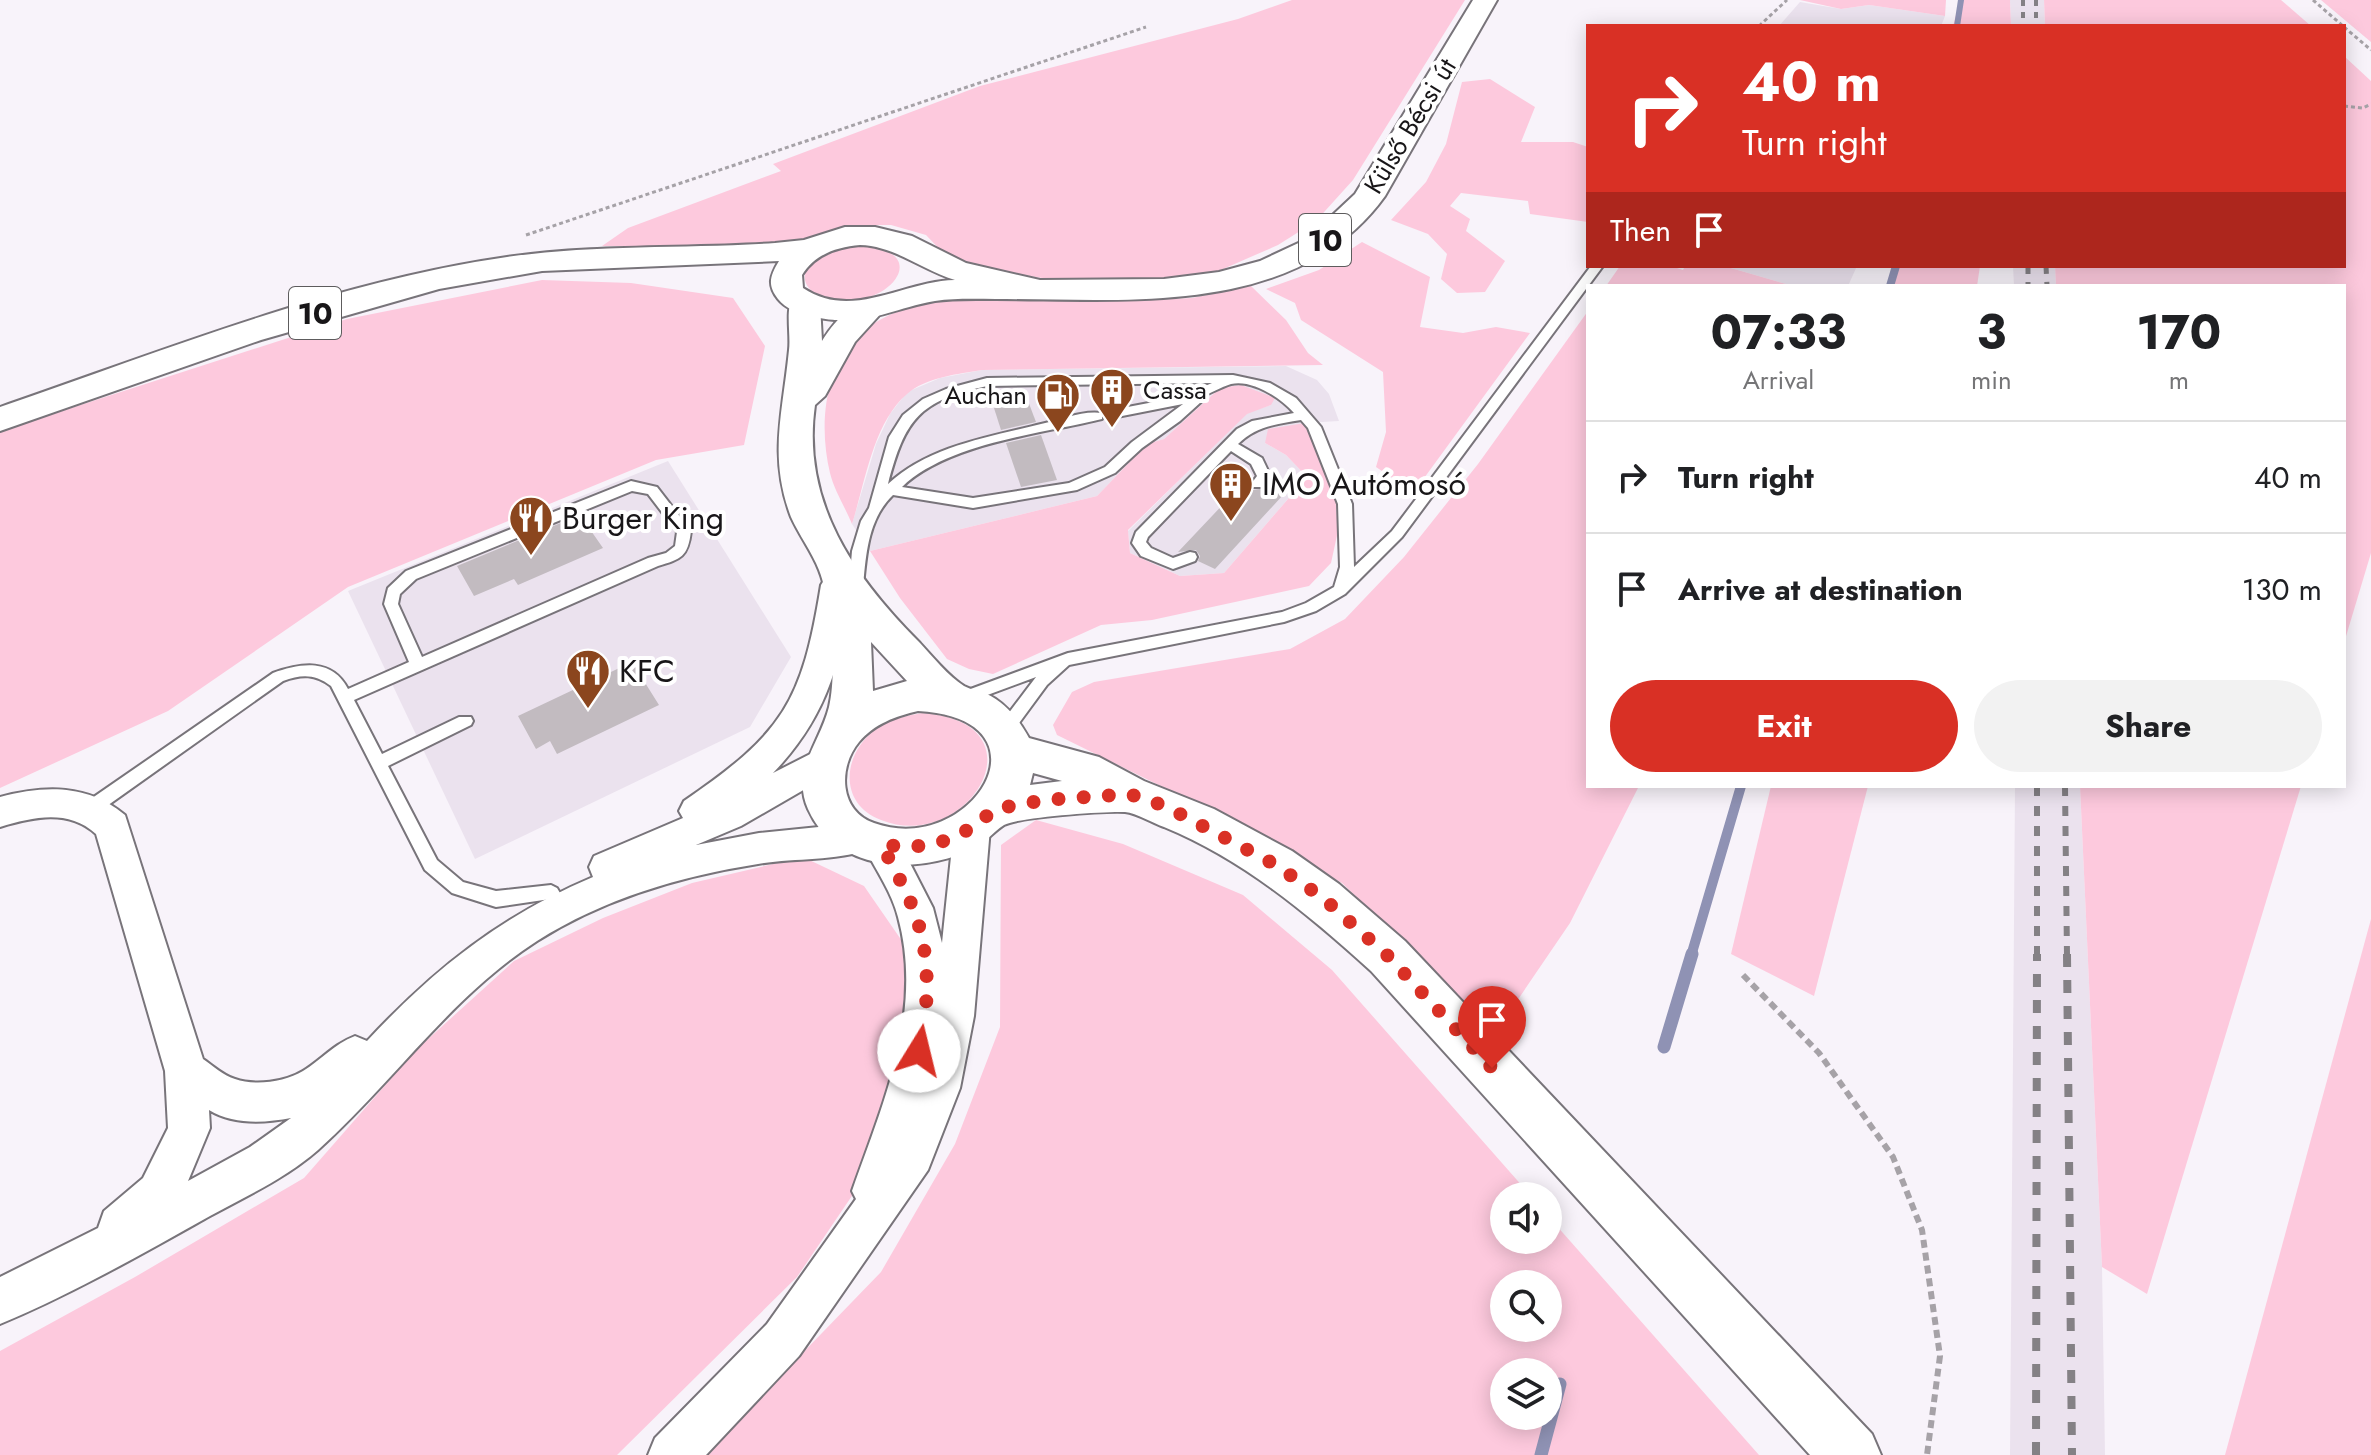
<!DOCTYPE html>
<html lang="en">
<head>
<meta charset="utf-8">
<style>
	:root { --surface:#fff; --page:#f2f2f2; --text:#202124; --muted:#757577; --line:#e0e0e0; --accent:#d93025 }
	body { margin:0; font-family:Jost,sans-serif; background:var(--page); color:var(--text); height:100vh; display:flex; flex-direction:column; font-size:30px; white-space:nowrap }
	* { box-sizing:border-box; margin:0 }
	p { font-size:26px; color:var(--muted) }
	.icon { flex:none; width:44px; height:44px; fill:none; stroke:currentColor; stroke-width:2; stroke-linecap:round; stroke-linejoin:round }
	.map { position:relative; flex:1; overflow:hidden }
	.side { position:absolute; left:1586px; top:284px; width:760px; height:504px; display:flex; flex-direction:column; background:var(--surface); border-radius:0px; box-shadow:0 4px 20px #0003 }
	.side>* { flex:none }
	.guide { position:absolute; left:1586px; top:24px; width:760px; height:244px; border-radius:0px; box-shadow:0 4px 20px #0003; background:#d93025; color:#fff; overflow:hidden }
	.controls { position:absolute; left:1490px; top:1182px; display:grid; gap:16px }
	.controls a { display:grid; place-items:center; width:72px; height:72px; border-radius:50%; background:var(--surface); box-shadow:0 4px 20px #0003; font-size:40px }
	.pin { position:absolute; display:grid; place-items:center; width:68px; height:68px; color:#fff; margin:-82px -34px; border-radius:50% 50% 50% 0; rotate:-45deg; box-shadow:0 0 8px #0007 }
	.pin .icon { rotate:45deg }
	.me { position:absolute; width:88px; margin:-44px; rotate:9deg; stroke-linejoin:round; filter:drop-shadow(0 0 6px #0008) }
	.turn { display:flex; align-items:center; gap:28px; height:168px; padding:0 24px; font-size:36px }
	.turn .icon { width:104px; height:104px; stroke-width:2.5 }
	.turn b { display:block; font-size:56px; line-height:68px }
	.then { display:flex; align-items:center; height:76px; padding:0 24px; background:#0003; gap:16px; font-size:30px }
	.eta { display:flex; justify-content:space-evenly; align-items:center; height:136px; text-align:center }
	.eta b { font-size:48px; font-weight:700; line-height:56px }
	.primary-button { display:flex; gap:16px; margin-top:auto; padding:16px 24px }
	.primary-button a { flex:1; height:92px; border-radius:48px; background:var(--accent); color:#fff; font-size:32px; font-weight:700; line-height:92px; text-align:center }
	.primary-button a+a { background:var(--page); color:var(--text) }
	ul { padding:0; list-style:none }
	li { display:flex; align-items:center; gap:24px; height:112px; padding:0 24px; border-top:2px solid var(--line) }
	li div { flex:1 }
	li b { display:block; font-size:30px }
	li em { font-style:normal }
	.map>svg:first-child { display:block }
</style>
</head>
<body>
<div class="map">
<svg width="2371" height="1455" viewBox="0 0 2371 1455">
	<rect width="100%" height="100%" fill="#f8f3fa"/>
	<g fill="#ebe2ee">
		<polygon points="2010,0 2044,0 2045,26 2011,26"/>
		<polygon points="1800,2 1841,9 1869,5 1945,16 1941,26 1779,26"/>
		<polygon points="1724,266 1857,266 1848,286 1793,286"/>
		<polygon points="2013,266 2055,266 2056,286 2014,286"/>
		<polygon points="1286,366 1317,380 1329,394 1339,421 1305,423 1265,443 1286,455 1307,477 1224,573 1180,576 1130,553 1128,531 1247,413 1271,405 1220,388 1164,439 1147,444 1097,496 870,551 852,524 876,444 890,414 907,392 940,378 982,370"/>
		<polygon points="668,461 791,657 750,727 475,859 348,591"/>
		<polygon points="2015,786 2080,786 2102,1267 2105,1455 2010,1455"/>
	</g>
	<g fill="#fdc9dd" fill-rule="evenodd">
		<polygon points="1292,0 1465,0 1353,180 1316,221 1278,245 1214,273 1167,279 1048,279 976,267 948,258 926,235 891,225 847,225 782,246 602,246 628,228 781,171 773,164 980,86 1238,19"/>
		<polygon points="1800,0 1946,0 1945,16 1869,5 1841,9"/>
		<polygon points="1960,0 2010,0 2011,26 1953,26"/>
		<polygon points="2044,0 2281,0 2311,26 2045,26"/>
		<polygon points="2321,0 2371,0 2371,42"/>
		<polygon points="2344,56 2371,81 2371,553 2344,643 2344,286 2056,286 2055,266 2344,266"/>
		<polygon points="1490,79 1535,107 1521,142 1573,142 1588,147 1588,222 1530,214 1528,201 1461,193 1450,206 1470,219 1466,231 1505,261 1485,292 1457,293 1441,279 1447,254 1428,234 1391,220 1426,182 1446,144 1462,82"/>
		<polygon points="1362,242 1430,277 1420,327 1463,333 1496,327 1530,333 1419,485 1397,481 1376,467 1386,432 1383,372 1301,320 1295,303 1266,289 1319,270"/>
		<path d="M850 246C943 244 888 316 826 298 800 291 797 268 821 255 830 250 840 248 850 246Z"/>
		<polygon points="1620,266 1671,266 1683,270 1685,266 1724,266 1793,286 1606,286"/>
		<polygon points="1896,266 1980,266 1977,286 1891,286"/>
		<polygon points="542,280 631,283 733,298 765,346 744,445 656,460 348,587 168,711 0,788 0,431 347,319"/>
		<path d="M1251 286 1286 320 1308 353 1323 365 982 370C959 374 926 377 907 394 873 423 865 483 852 524 845 507 834 490 830 473 819 427 823 369 860 334 882 314 916 304 944 297L1130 301 1192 298Z"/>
		<polygon points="1588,311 1588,786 1639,786 1570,923 1489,1042 1398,937 1342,883 1244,827 1057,735 1053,725 1072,692 1094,682 1290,649 1345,619 1404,557 1478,464"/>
		<polygon points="1241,385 1275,398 1271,405 1247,414 1128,530 1130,553 1180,576 1224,573 1307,477 1286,455 1265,443 1268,429 1305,423 1335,487 1338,531 1331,563 1309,586 1152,620 1101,625 993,674 969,669 947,659 900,598 870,551 1097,496 1147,444 1164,439 1220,388"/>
		<path d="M922 713C1048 722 968 855 881 820 837 803 843 753 876 729 890 719 906 716 922 713Z"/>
		<polygon points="1771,786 1868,786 1814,996 1731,954"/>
		<polygon points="2080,786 2301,786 2147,1294 2102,1267"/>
		<path d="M1036 820 1123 844 1243 895 1332 970 1531 1196H1504V1240H1548V1216L1759 1455H704L881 1272 955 1144 1000 1027 1001 845ZM1504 1284H1548V1328H1504ZM1504 1372H1548V1416H1504Z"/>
		<polygon points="803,857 864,886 902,941 908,1003 896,1094 860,1184 797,1277 617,1455 0,1455 0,1351 135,1277 304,1178 416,1050 514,961 603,918 692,883"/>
		<polygon points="2371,919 2371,1455 2225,1455"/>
	</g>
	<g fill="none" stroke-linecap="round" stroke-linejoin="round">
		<polyline stroke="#8f92b4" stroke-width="6" points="1957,26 1961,0"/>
		<polyline stroke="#8f92b4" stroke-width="8" points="1890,286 1896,266"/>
		<polyline stroke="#8f92b4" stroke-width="10" points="1691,956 1741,786"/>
		<g stroke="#8f92b4" stroke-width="13">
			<polyline points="1664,1047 1692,954"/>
			<polyline points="1541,1455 1560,1384"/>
		</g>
	</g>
	<g fill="#c2bbc0">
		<polygon points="1028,401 1036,422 1001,430 994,408"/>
		<polygon points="1041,435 1057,480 1021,487 1006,443"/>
		<polygon points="1247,479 1253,490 1266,488 1283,495 1215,569 1198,561 1200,556 1196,550 1178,552"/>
		<polygon points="580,515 603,548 518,585 514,579 474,596 457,566"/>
		<polygon points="632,662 659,705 557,754 550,741 536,749 518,716"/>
	</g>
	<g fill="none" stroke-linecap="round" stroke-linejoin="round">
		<g stroke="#78747a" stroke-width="4">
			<g id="service">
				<path d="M1591 266H1603L1402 537 1345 594 1316 611 1284 622 1069 665 1047 685 1011 734H999L997 730 999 726 1036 677 963 704 955 698 957 694 1068 653 1282 612 1306 603 1334 587 1340 567 1338 504 1308 428 1301 420C1277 424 1256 426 1238 444L1262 458 1271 477 1263 487H1253L1251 484 1257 476 1251 464 1231 451 1148 537 1146 542 1151 548 1173 558 1190 552 1195 553 1197 557 1195 561 1173 569 1141 556 1132 543 1136 532 1237 429 1252 421 1294 413C1281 398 1252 379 1231 384 1221 387 1211 393 1201 397V402L1180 421 1142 448 1115 473 1077 490 973 508 893 495C868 519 866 554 863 587L856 592 849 587 852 551 861 521 869 508 889 437 903 415 923 399 946 389 987 378 1233 375 1270 383 1296 398 1321 427 1352 504 1354 567 1392 531ZM1212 383 1180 397 1112 410 1111 413 1117 417 1183 404 1132 442 1105 467 1069 483 973 498 902 487C948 443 1041 434 1102 419V413C1083 410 1060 420 1041 424 989 437 929 446 888 484 905 419 919 401 987 386Z"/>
				<path d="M631 481 657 487 691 531C688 557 681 559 658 566L354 700 382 754 459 717H471L473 721 471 725 388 766 437 860 463 882 496 891 551 885 557 888 560 893 557 898 496 907 452 893 425 870 331 686C315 674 302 674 283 681L97 813 91 815 85 813 83 808 85 803 273 673C301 663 332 658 348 689L409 662 384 604 388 588 406 571ZM632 491 648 494 677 532 675 546 666 553 648 558 422 657 398 604 400 594 416 579Z"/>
			</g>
		</g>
		<g stroke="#78747a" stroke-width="4">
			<path id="minor" d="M837 574 848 577 853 585C841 661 828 716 773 773L826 746 838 750 843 760 838 770 741 826 696 845 759 833 858 823 871 827 873 833 882 830 895 834 933 908 942 943 954 828 959 817 972 813 985 817 990 828 974 1016 960 1088 928 1170 799 1356 706 1455H648L655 1438 767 1324 856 1199 852 1191C883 1103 924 1012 898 917 892 893 877 872 866 850 836 861 792 858 758 864 681 876 603 899 537 941 450 997 394 1082 318 1150 286 1178 247 1196 210 1216 142 1254 72 1294 0 1324V1277L98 1228 104 1211 143 1178 168 1128 165 1071 96 834C68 809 34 817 0 827V797C45 785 88 784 125 815L203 1059C212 1065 224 1076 235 1079 255 1086 285 1082 303 1071 321 1060 334 1044 355 1036L367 1041C435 968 501 916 593 877L589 867 594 856 683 818 679 811 684 801C783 733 802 703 821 585L826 577ZM209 1110C233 1125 265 1123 291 1118L250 1147 188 1181 210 1128Z"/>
		</g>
		<g stroke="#78747a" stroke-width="4">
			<path id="tertiary" d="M804 295 815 297 820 304 822 341C835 321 855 296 880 302L885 309 855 342 825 396 815 405C801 502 854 577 920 643 933 657 948 676 964 686 971 690 980 691 987 694 1006 703 1019 720 1029 738L1099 757 1144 781 1214 809 1292 851 1339 884 1405 941 1872 1434 1881 1455H1810L1371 971C1308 914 1244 860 1164 827 1152 823 1137 813 1125 812 1105 811 1019 817 1004 825 993 832 984 844 971 850 915 875 836 872 808 809 791 771 820 743 829 707 837 672 832 603 819 570 812 552 799 535 791 517 768 456 783 412 789 350 791 335 785 309 793 297ZM871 642 907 681 873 691ZM918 711C1058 719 971 858 874 823 839 811 838 767 859 742 874 724 896 716 918 711ZM1033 773 1062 781 1030 785Z"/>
		</g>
		<g stroke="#78747a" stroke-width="4">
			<path id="primary" d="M1473 0H1497L1385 196C1297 318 1128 299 996 299 976 299 955 298 935 301 885 310 865 329 810 316 798 313 786 309 778 299 767 285 770 276 779 261L542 271 439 289 261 340 0 431V407C166 350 333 282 507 257 596 244 686 249 775 243L804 240 845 227H875L912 236 966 263 1040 280 1164 279 1219 272 1260 261 1307 239 1355 194ZM860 245C895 246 922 270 955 280 903 281 852 321 803 288L802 275C815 254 837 247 860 245Z"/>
		</g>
		<g stroke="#a6a2a7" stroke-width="3" stroke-dasharray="4 3" stroke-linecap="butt">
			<polyline points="2313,0 2343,26"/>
			<polyline points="1759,26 1787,0"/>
			<polyline points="2344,27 2371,50"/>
			<polyline points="2344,106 2363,108 2371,104"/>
			<polyline points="526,235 1146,27"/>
		</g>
		<polyline stroke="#a6a2a7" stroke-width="6" stroke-dasharray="8 5" stroke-linecap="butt" points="1743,975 1819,1053 1893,1157 1922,1230 1940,1356 1927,1455"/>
		<use href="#service" fill="#fff" fill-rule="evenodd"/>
		<use href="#minor" fill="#fff" fill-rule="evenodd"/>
		<use href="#tertiary" fill="#fff" fill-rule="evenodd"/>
		<use href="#primary" fill="#fff" fill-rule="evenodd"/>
		<g stroke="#848185" stroke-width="4" stroke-dasharray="6 6" stroke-linecap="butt">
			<polyline points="2023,0 2023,26"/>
			<polyline points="2036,0 2036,26"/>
		</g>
		<g stroke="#848185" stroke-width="5" stroke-dasharray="8 8" stroke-linecap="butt">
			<polyline points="2028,266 2028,286"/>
			<polyline points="2046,266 2047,286"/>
		</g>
		<g stroke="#848185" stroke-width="6" stroke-dasharray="10 10" stroke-linecap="butt">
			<polyline points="2065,786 2067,956"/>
			<polyline points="2037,956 2037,786"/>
		</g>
		<g stroke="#848185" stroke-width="8" stroke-dasharray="13 13" stroke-linecap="butt">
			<polyline points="2067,954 2072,1455"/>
			<polyline points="2036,1455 2037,954"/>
		</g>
	</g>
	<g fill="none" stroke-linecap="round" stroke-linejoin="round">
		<path stroke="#d93025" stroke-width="14" stroke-dasharray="0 25.2" d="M919 1051C929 1008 931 956 915 914 907 890 893 868 882 845L913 847 944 841 972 828 995 809 1045 800 1129 794 1165 806 1276 865 1323 898 1388 956 1492 1068"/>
	</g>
	<defs>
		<g id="building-pin" transform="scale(2.3)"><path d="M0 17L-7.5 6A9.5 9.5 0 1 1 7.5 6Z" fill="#8b461e" stroke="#fff"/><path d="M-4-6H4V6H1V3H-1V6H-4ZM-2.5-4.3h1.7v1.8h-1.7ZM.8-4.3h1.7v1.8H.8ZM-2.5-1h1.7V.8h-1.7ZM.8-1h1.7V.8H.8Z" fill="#fff"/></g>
		<g id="fuel-pin" transform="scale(2.3)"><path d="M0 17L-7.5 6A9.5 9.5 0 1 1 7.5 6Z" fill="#8b461e" stroke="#fff"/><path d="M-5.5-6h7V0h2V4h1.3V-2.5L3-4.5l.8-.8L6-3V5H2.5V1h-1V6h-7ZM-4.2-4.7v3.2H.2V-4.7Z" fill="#fff"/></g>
		<g id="restaurant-pin" transform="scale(2.3)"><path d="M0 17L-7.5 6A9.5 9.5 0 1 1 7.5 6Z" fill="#8b461e" stroke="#fff"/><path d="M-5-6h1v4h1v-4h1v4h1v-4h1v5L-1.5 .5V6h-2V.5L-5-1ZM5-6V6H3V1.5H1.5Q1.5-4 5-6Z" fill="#fff"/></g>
	</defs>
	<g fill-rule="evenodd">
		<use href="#building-pin" x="1112" y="390"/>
		<use href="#fuel-pin" x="1058" y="395"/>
		<use href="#building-pin" x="1231" y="484"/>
		<use href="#restaurant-pin" x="531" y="518"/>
		<use href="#restaurant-pin" x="588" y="671"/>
	</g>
	<g text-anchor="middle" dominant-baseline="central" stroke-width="8" stroke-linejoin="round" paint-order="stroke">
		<g font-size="26" fill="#181618" stroke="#fff">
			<text transform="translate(1410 126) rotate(-59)">Külső Bécsi út</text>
		</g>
		<g font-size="26" fill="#181618" stroke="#fff" text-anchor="start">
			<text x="1143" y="390">Cassa</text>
			<text x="1027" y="395" text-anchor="end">Auchan</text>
		</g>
		<g fill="#fff" stroke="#5d5c5d" stroke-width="2">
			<rect x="1299" y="214" width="52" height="52" rx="6"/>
			<rect x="289" y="287" width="52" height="52" rx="6"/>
		</g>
		<g font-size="30" font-weight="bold" fill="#181618">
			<text x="1325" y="240">10</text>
			<text x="315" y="313">10</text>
		</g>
		<g font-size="32" fill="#181618" stroke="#fff" text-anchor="start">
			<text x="1262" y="484">IMO Autómosó</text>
			<text x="562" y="518">Burger King</text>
			<text x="619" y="671">KFC</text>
		</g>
	</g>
</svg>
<div class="controls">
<a><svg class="icon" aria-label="sound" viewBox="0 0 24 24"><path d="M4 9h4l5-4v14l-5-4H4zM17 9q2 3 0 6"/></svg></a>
<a><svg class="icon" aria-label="search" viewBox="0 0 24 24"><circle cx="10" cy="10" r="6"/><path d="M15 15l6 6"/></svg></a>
<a><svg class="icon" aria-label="layers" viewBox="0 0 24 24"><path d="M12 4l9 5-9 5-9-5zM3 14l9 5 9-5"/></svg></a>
</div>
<div class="pin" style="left:1492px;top:1068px;background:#d93025"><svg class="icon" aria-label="arrive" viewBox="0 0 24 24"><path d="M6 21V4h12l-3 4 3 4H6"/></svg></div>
<svg class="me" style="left:919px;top:1051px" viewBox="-20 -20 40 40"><circle r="19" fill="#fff"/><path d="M0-13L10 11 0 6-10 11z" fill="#d93025"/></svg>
<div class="guide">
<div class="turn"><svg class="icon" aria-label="right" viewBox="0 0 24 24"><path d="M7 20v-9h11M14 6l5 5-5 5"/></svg><div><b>40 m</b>Turn right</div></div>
<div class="then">Then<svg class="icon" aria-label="arrive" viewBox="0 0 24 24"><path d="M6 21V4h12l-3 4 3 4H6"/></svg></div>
</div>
<section class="side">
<div class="eta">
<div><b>07:33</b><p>Arrival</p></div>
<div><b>3</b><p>min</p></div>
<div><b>170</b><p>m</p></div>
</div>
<ul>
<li><svg class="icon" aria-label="right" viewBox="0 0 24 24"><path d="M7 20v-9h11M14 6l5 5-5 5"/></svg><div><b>Turn right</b></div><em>40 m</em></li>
<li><svg class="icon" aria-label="arrive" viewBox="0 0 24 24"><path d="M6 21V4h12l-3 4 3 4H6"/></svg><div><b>Arrive at destination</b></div><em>130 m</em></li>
</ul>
<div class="primary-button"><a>Exit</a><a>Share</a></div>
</section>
</div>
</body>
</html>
